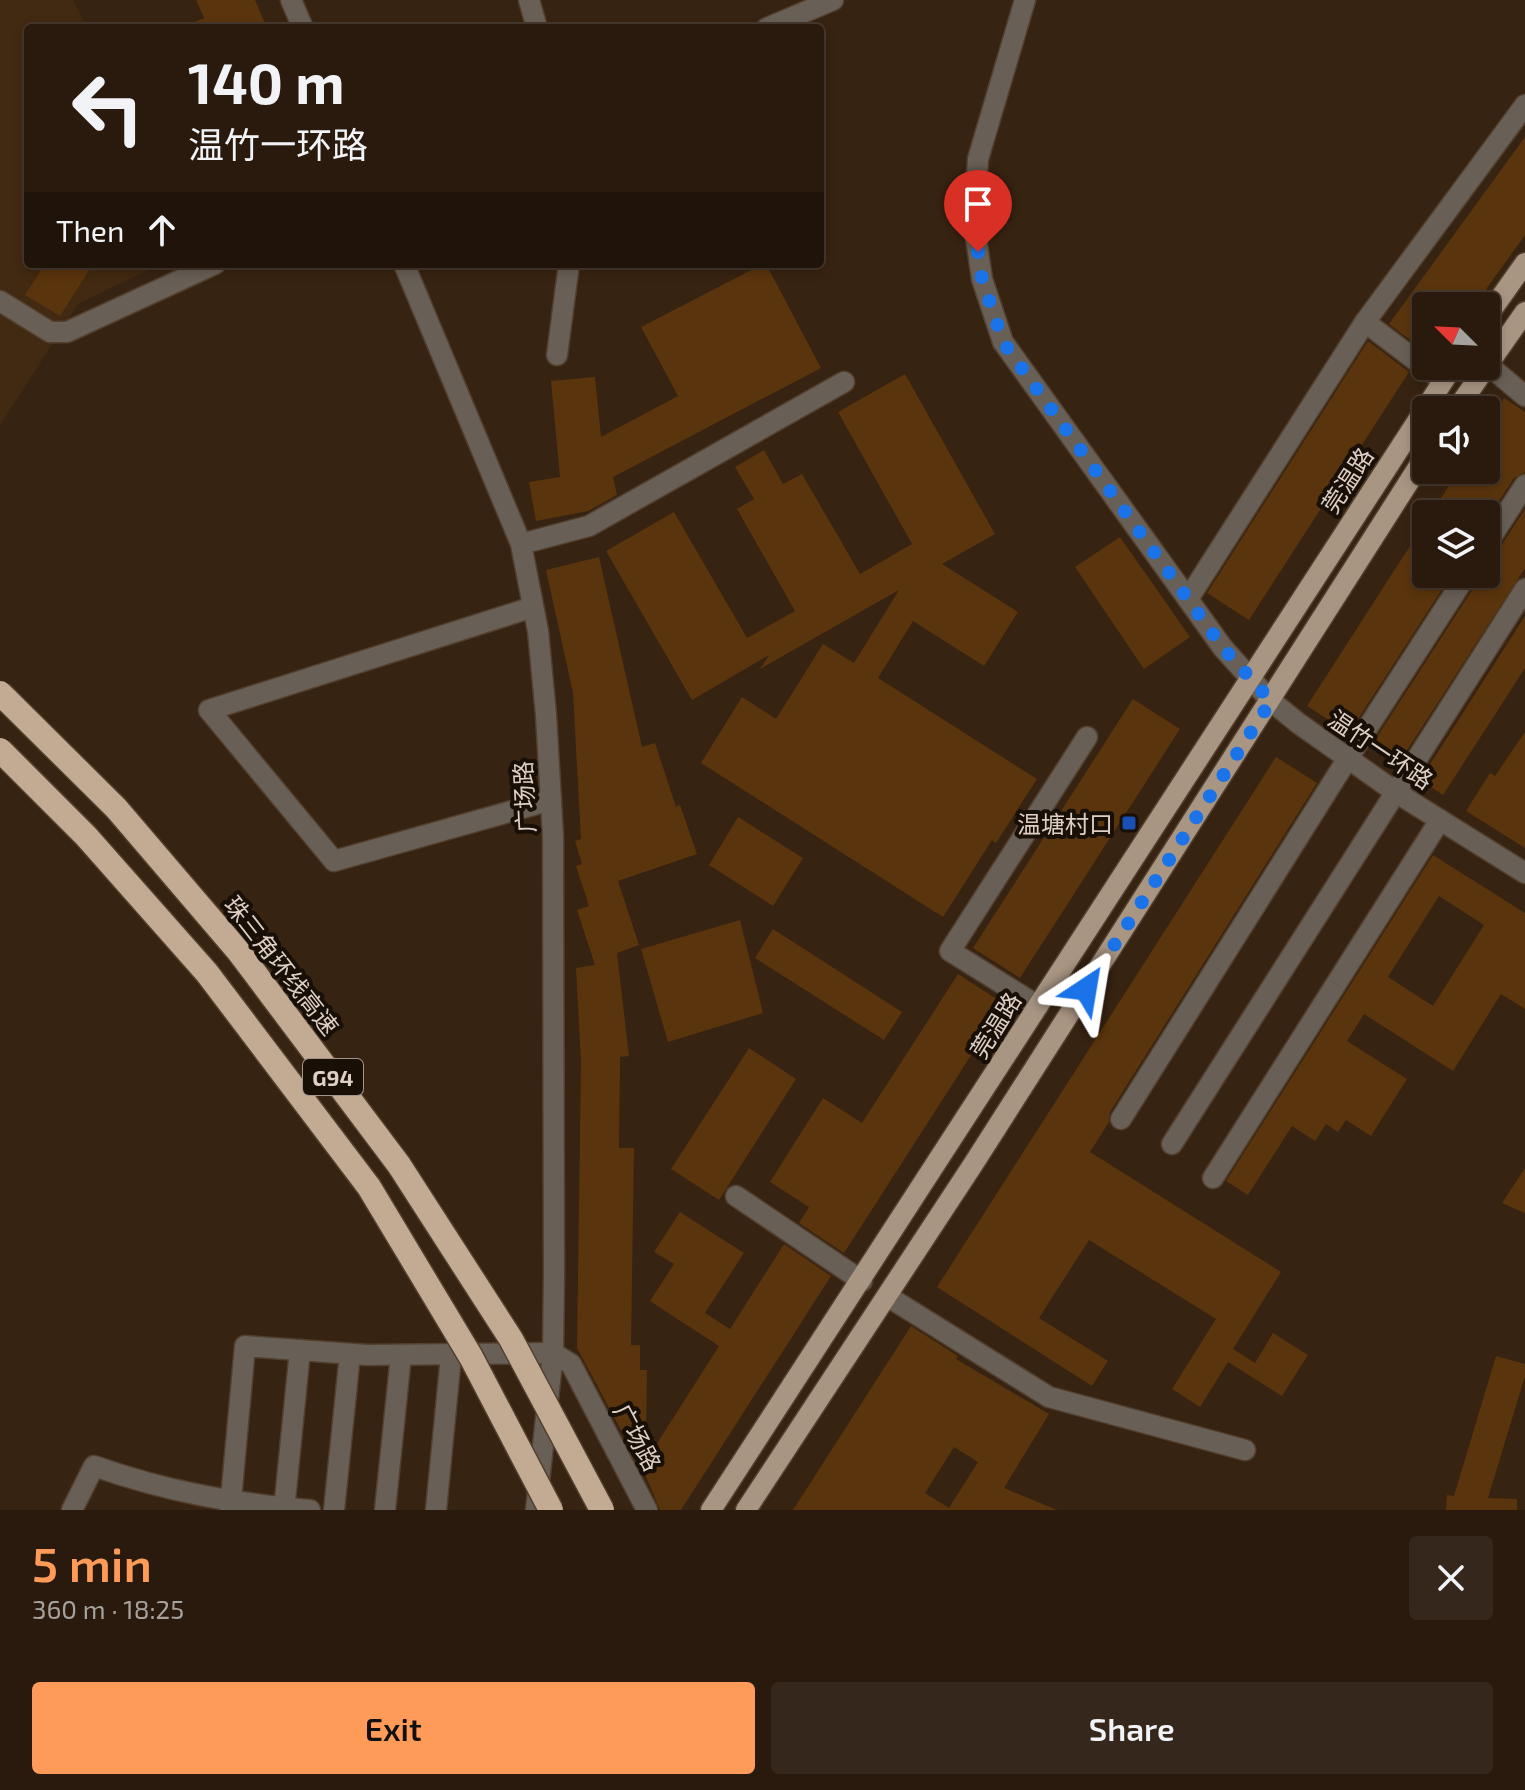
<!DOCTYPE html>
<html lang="en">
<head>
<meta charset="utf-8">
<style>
	:root { --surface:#291a0d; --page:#35271b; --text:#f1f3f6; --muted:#a5a19d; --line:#45382e; --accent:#fe9b59 }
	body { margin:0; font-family:"Exo 2","Noto Sans SC",sans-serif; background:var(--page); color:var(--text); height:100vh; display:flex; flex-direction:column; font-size:30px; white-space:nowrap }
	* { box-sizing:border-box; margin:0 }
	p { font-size:26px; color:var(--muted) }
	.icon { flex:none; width:44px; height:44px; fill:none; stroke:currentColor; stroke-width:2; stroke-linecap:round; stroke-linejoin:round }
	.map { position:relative; height:1510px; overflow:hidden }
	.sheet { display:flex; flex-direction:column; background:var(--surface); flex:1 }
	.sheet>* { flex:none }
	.hud { position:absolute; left:24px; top:24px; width:800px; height:244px; border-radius:8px; box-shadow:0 4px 12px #0003,0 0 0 2px var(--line); background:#291a0d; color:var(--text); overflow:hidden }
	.needle { width:52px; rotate:294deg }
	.controls { position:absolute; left:1412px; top:292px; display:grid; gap:16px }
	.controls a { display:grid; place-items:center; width:88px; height:88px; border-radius:8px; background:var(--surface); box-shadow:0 4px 12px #0003,0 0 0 2px var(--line); font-size:40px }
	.pin { position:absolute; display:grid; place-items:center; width:68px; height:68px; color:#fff; margin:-82px -34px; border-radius:50% 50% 50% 0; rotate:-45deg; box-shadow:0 0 8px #0007 }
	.pin .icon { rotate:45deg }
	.me { position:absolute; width:88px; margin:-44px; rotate:33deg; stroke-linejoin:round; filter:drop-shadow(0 0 6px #0008) }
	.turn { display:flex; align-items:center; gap:28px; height:168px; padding:0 32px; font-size:36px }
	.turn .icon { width:104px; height:104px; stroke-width:2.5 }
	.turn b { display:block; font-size:56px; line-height:68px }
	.then { display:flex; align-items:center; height:76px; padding:0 32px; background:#0003; gap:16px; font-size:30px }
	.round { display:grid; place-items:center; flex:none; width:84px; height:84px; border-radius:8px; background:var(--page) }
	.overview { display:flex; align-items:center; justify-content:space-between; height:136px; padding:0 32px }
	h1 { font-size:48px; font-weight:600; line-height:60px; color:var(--accent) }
	.action { display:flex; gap:16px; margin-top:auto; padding:16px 32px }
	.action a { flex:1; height:92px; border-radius:8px; background:var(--accent); color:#111; font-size:32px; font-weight:600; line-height:92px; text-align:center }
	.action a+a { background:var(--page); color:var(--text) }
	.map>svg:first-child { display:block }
</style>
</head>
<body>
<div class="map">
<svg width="1525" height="1510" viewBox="0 0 1525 1510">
	<rect width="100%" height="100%" fill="#372311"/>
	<polygon fill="#422911" points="0,0 73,0 87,28 28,28 28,264 161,264 78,304 0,425"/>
	<g fill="#5a340c" fill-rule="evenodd">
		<polygon points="196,0 255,0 267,28 180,28 204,18"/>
		<polygon points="1525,137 1525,235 1474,306 1426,306 1426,352 1389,324"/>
		<polygon points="45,264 93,264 60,316 25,295"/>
		<polygon points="763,264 766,264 821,368 613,477 617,495 588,511 536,521 529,482 560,477 551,381 595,377 601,437 678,396 641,327"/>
		<polygon points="1368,341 1409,372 1249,620 1207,593"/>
		<polygon points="905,374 995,534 942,564 1018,612 984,666 913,621 878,678 1037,779 996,843 992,840 943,917 701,763 742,697 776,719 823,644 854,663 899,590 760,669 769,655 692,700 606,551 674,512 747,638 795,611 737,509 754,499 735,467 764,450 783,484 802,474 860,574 912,544 838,412"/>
		<polygon points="1504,398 1525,412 1525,472 1514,478 1486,521 1486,514 1431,514 1459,470 1486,470 1486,427"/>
		<polygon points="1525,509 1525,568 1400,761 1373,743 1478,581 1480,574 1486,574 1486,558 1497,552"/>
		<polygon points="1426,521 1426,574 1452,574 1349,733 1307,706"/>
		<polygon points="1120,537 1190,637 1144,669 1075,567"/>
		<polygon points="599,557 642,747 655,743 676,807 680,805 697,854 618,881 639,945 617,953 629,1056 620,1057 619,1148 634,1148 631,1345 640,1345 640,1370 647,1370 646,1435 623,1434 577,1348 581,1062 576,968 595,965 577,910 589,906 576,866 582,864 575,841 581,839 573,693 546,570"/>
		<polygon points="1525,616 1525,668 1443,795 1420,780"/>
		<polygon points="1133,699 1180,729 1020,978 973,948"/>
		<polygon points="1525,732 1525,848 1466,811 1490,773 1495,776"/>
		<polygon points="1276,757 1317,783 1110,1112 1109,1122 1090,1152 1281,1272 1233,1349 1255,1363 1273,1333 1308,1355 1282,1396 1228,1362 1200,1407 1172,1389 1216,1319 1089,1240 1039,1318 1108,1361 1092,1386 937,1287"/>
		<polygon points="738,817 803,858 773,906 709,865"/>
		<path d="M1433 855 1525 913V1009L1501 994 1453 1071 1364 1014 1347 1041 1407 1079 1371 1136 1346 1120 1338 1132 1326 1124 1315 1141 1292 1126 1248 1195 1226 1181ZM1439 896 1484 925 1433 1006 1388 977Z"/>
		<polygon points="740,920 763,1013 668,1042 641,949"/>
		<polygon points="773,929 902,1012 884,1040 755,958"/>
		<polygon points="958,974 1004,1004 844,1253 799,1223 809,1207 770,1182 823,1098 862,1123"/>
		<polygon points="749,1048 796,1079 719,1200 671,1169"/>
		<polygon points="1525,1168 1525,1213 1502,1203"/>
		<polygon points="680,1212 744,1253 705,1313 730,1329 784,1244 831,1276 681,1510 660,1510 642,1467 719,1346 650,1301 674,1264 654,1252"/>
		<path d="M911 1326 958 1356 956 1359 1049 1414 1004 1488 1057 1510H793ZM954 1447 978 1462 949 1508 925 1493Z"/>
		<polygon points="1496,1356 1525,1364 1525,1376 1488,1498 1517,1499 1517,1510 1446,1510 1447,1495 1454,1496"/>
	</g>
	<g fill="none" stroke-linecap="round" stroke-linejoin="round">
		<g stroke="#523f2e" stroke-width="23">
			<g id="minor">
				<polyline points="291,0 303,28"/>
				<polyline points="529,0 537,28"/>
				<polyline points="1025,0 978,159 974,224 982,279 1003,342 1223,648 1271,701 1298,723 1397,793 1525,873"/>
				<polyline points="767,28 833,0"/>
				<polyline points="404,264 521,544 538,631 546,715 553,836 554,1275 553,1353 536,1510"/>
				<polyline points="0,301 50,332 67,332 215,264"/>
				<polyline points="1365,322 1443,381"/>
				<polyline points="557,355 569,264"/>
				<polyline points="1488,365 1525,396"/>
				<polyline points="521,544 589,526 844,382"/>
				<polyline points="1486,545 1525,485"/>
				<polyline points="1188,599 1365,322 1525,105"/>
				<polyline points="533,607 209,710 334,861 551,800"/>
				<polyline points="1038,1006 950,951 1087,737"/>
				<polyline points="1121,1119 1348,758 1467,574"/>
				<polyline points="1172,1144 1525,589"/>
				<polyline points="1213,1178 1440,820"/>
				<polyline points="736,1196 862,1281"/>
				<polyline points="887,1296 1049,1397 1245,1450"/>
				<polyline points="553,1353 571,1364 647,1510"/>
				<path d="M72 1510 94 1466C168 1492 232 1503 310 1510"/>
				<polyline points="230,1510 245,1346 367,1355 553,1353"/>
				<polyline points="284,1510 300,1350"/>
				<polyline points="334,1510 350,1354"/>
				<polyline points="385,1510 401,1355"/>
				<polyline points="436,1510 451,1356"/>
			</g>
		</g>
		<g stroke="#523f2e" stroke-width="23">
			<g id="major">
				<polyline points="1486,318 1525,263"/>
				<polyline points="1456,410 1525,312"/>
				<polyline points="711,1510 1453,366"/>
				<polyline points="746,1510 974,1163 1426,455"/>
			</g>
		</g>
		<use href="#minor" stroke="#685f56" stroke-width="20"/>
		<use href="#major" stroke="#a89582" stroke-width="20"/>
		<g stroke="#523f2e" stroke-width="27" stroke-linecap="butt">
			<g id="highway-bridge">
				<polyline points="0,693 116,808 239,952 399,1165 511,1339 602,1510"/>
				<polyline points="0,750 86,836 207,973 369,1187 471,1357 551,1510"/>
			</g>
		</g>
		<use href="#highway-bridge" stroke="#c2aa93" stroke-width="24"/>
	</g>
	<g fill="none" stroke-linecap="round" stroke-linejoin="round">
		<polyline stroke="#1a73e8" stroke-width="14" stroke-dasharray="0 25.2" points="978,252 982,279 1003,342 1223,648 1271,701 1086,989"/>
	</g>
	<rect fill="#1a4fb4" stroke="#180f07" stroke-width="3" x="1121" y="815" width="16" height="16" rx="4"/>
	<g text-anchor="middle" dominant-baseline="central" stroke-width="8" stroke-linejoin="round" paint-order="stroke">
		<rect fill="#180f07" stroke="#a2958c" stroke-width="2" x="303" y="1059" width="60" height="36" rx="6"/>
		<g font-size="22" font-weight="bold" fill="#ddcfc5">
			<text x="333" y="1077">G94</text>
		</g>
		<g font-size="24" fill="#ddcfc5" stroke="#180f07">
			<text transform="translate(1347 480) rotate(-57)">莞温路</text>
			<text transform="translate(1381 749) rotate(34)">温竹一环路</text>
			<text transform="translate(524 797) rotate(-93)">广场路</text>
			<text transform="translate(282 965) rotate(52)">珠三角环线高速</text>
			<text transform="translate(995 1025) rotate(-58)">莞温路</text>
			<text transform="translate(638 1437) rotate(62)">广场路</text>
		</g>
		<g font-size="24" fill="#ddcfc5" stroke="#180f07" text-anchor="end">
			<text x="1113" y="823">温塘村口</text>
		</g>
	</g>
</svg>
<div class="controls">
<a><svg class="needle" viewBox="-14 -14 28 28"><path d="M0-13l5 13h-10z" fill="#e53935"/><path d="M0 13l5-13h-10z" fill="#a5a19d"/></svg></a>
<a><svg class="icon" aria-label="sound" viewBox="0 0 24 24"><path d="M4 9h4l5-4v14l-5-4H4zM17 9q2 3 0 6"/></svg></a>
<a><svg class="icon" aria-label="layers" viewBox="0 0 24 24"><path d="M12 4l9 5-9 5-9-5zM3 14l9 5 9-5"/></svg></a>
</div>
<div class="pin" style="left:978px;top:252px;background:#d93025"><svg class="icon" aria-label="arrive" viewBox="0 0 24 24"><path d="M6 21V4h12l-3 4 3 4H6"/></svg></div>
<svg class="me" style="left:1086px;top:989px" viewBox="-20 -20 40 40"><path d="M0-17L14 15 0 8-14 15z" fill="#1a73e8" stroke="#fff" stroke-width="4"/></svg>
<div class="hud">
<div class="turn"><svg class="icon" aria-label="left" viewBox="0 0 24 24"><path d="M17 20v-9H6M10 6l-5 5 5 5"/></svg><div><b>140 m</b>温竹一环路</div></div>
<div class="then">Then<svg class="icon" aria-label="ahead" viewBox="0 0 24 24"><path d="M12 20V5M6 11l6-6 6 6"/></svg></div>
</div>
</div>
<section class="sheet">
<div class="overview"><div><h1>5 min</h1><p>360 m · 18:25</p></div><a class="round"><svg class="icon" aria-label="close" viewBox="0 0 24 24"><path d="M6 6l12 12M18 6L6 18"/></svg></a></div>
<div class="action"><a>Exit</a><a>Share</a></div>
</section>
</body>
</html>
